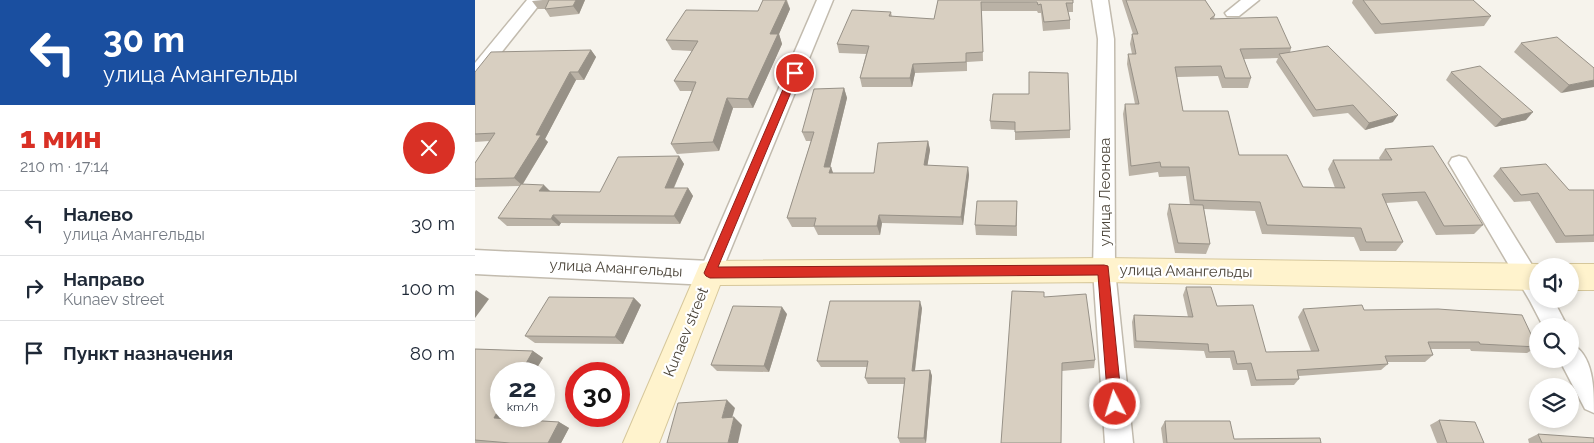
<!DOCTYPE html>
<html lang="ru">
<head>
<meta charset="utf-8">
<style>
	:root { --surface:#fff; --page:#f2f2f3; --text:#1f2937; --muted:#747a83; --line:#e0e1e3; --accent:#d93025 }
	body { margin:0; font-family:Raleway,sans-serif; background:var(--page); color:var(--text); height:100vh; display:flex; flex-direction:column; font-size:19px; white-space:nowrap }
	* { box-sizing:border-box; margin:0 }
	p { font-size:16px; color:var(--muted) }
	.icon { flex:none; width:28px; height:28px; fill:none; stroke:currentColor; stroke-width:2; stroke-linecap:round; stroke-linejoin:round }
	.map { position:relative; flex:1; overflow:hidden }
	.sheet { display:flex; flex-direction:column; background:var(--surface); width:475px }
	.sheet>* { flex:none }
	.hud { background:#1a4fa0; color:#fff; overflow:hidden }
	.tools { position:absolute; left:1054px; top:258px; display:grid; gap:10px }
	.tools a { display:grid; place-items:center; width:50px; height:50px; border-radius:50%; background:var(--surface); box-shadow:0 2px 8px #0003; font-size:25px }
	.speed { position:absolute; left:15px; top:362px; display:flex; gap:10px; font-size:25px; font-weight:700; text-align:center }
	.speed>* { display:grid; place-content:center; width:65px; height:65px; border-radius:50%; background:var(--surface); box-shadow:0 2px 8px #0003; line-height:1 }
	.speed small { font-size:12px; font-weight:400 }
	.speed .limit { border:8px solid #d22; background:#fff; color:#111 }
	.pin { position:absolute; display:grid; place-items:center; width:42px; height:42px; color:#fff; margin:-21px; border:2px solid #fff; border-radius:50%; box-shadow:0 1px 5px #0007 }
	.me { position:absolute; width:55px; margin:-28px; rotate:355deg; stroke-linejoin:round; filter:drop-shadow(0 0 4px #0008) }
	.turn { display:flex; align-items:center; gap:18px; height:105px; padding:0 20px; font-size:22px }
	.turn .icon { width:65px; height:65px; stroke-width:2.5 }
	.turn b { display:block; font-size:35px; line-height:42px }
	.round { display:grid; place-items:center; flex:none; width:52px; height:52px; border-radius:26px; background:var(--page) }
	.head { display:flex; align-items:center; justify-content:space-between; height:85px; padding:0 20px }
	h1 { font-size:30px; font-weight:800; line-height:38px; color:var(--accent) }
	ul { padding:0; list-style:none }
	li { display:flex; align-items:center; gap:15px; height:65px; padding:0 20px; border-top:1px solid var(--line) }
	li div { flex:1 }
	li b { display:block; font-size:19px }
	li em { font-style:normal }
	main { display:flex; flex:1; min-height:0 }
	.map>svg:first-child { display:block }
</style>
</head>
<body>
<main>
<section class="sheet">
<div class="hud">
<div class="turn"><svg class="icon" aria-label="left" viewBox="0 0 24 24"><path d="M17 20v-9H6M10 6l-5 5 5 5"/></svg><div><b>30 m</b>улица Амангельды</div></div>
</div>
<div class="head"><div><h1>1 мин</h1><p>210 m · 17:14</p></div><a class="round" style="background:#d93025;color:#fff"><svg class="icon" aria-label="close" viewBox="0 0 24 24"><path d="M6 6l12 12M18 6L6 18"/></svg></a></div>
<ul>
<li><svg class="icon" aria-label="left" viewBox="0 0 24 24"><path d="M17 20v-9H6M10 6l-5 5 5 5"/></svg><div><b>Налево</b><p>улица Амангельды</p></div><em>30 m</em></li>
<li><svg class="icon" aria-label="right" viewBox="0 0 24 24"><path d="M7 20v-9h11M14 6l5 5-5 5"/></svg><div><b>Направо</b><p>Kunaev street</p></div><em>100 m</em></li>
<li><svg class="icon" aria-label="arrive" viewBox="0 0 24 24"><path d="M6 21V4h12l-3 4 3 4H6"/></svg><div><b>Пункт назначения</b></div><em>80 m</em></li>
</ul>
</section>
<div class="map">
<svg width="1119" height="443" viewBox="0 0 1119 443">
	<rect width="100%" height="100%" fill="#f6f3ec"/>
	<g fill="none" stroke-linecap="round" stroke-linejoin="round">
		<g stroke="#c2bbae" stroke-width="3">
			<g id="minor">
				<polygon points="52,0 68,0 6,78 0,80 0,63"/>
				<polygon points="342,0 358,0 246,273 243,280 235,283 227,280 224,273"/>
				<polygon points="617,0 633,0 639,39 640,270 658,443 630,443 618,270 623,39"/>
				<polygon points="766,0 784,0 764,16 752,16 750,13"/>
				<polygon points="984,156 991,158 1062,273 1062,299 1078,299 1092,326 1068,326 1055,301 974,163 977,158"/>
				<path d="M1095 343C1119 354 1119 389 1119 413L1110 409 1084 359H1095Z"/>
			</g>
		</g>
		<g stroke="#c2bbae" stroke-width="3">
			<polygon id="tertiary" points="0,250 235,261 245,265 249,273 245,281 235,285 0,274"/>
		</g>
		<g stroke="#d6c79b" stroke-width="2">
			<g id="secondary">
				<polygon points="629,258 1062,264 1067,266 1062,266 1062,290 629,282 245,285 184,443 148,443 225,264 235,261"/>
				<polygon points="1095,264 1119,264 1119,290 1095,290 1095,266 1090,266"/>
			</g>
		</g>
		<use href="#minor" fill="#fff" fill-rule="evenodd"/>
		<use href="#tertiary" fill="#fff" fill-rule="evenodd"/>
		<use href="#secondary" fill="#fff3cd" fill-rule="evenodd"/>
	</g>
	<g fill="#bab2a6">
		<polygon points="68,0 110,0 104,14 75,17 70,9 63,9 57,1"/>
		<polygon points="288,0 312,0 315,9 304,34 307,44 278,108 258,108 244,151 202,154 196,144 217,91 205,91 199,81 217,51 197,50 191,40 283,11"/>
		<polygon points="463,0 598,3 598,12 593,12 595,20 595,29 568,31 566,13 563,13 562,11 507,11 508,61 492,62 492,71 440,73 437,87 387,87 385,78 391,54 364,53 362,44 416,12 417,17 459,19"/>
		<polygon points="647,0 730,0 740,15 739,19 816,48 815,53 918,122 890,130 873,113 838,117 801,62 803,58 769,59 776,78 773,88 747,88 743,76 702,77 708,111 764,155 828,187 860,188 853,169 858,160 905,160 904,158 910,149 1008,225 999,234 961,235 942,201 911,203 928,242 921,251 885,251 879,237 787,234 780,211 729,209 735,244 731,254 700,253 692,214 694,204 715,205 711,176 684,177 683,172 654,176 648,114 650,104 660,104 652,64 653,54 657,54 655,44 657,34 658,34"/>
		<polygon points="878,0 998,0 1016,16 1009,26 900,34 877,3"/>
		<polygon points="1046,43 1119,68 1086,93 1039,52"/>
		<polygon points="116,50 121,57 109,80 101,80 70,139 73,142 48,184 75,191 125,192 204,156 209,164 199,188 213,188 218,196 205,224 86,223 84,226 32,226 23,218 45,186 0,187 0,163 14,141 0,142 0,72"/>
		<polygon points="976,72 1051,120 1020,127 971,80"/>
		<polygon points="369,88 372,98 355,167 356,167 358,173 399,173 453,141 455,150 452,166 493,167 494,175 488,225 407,223 405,235 343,235 339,227 317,227 312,218 336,141 331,141 327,132"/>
		<polygon points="554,94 595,130 595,138 540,140 540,130 516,129 515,121"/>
		<polygon points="1025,168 1094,190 1119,190 1119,242 1081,243 1055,201 1039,202 1018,176"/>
		<polygon points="542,201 542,236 501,235 500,225"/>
		<polygon points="711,287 742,306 791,352 836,351 823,317 828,309 889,310 1062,347 1052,353 996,351 995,349 956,349 958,355 950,362 913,362 913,364 906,370 824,376 824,379 819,385 776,386 772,370 758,370 755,358 731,358 729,351 659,348 657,322 659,315 713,317 708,295"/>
		<polygon points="569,297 620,360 619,368 587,371"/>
		<polygon points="159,298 166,305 148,344 60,343 50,336"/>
		<polygon points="447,308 440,371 455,370 457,376 451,443 425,443 423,438 429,384 393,384 390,378 392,367 346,367 342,361"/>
		<polygon points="312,314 294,372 242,371 236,365"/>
		<polygon points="0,349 58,351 68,358 32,419 84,422 94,428 86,443 0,443"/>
		<polygon points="964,420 1009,443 962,443 955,425"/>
		<polygon points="690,421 759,439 846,443 688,443 686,428"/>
		<polygon points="1063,434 1119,443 1054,443 1053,439"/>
	</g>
	<g fill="#979187">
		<polygon points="101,0 110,0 104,14 98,6"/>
		<polygon points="311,0 315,9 304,34 307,44 278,108 273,99 295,34"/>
		<polygon points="116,50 121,57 109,80 103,72"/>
		<polygon points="438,64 440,73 437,87 435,78"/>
		<polygon points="95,72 101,80 70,139 73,142 47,185 39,178 61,135"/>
		<polygon points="1119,80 1119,87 1086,93 1094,85"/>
		<polygon points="369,88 372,98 353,176 349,167"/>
		<polygon points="252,98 258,108 244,151 238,142"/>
		<polygon points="1058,112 1051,120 1020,127 1027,119"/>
		<polygon points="923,115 918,122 890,130 894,123"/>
		<polygon points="453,141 455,150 451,174 449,165"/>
		<polygon points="204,156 209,164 195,196 190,188"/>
		<polygon points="356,167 359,176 354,173"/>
		<polygon points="493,167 494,175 488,225 486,217"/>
		<polygon points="69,185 76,192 64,191"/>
		<polygon points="213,188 218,196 205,224 199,216"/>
		<polygon points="78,215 86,223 84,226 76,219"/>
		<polygon points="404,215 407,223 405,235 402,226"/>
		<polygon points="1,290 14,299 0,318 0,292"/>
		<polygon points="159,298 166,305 148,344 140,337"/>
		<polygon points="445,301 447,308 439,377 437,371"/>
		<polygon points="307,307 312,314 294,372 289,366"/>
		<polygon points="58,351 68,358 58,374 45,374"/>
		<polygon points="455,370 457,376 451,443 449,438"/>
		<polygon points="252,400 260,408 255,425 247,418"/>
		<polygon points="26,405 26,416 34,416 30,423 19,418"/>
		<polygon points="259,417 267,425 263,443 253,443"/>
		<polygon points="84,422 94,428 86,443 73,443"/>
	</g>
	<g fill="#d8cfc1" stroke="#979187">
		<polygon points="74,0 101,0 98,6 70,9"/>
		<polygon points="288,0 311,0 295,34 303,34 273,99 252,98 238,142 196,144 221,82 199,81 223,41 191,40 211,10 283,11"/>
		<polygon points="463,0 598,0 598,3 591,3 595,20 569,22 566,4 563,5 562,2 506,2 508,52 491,53 491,62 438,64 435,78 385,78 394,46 362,44 377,10 416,12 414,16 459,19"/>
		<polygon points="651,0 730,0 740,15 735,19 802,17 816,48 765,49 776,78 750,78 746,66 700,67 708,111 753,111 764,155 812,155 828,187 870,188 858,160 917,160 910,149 958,146 1008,225 969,226 950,192 907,194 928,242 891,242 886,228 792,225 785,202 719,200 714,167 686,167 685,162 656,166 650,104 664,104 653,54 661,54 657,34 663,34"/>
		<polygon points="888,0 998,0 1016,16 906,24"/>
		<polygon points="1082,37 1119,68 1119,80 1094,85 1046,43"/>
		<polygon points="853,46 923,115 894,123 878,105 841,110 804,54"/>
		<polygon points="116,50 103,72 95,72 61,135 66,135 39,178 0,179 0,163 20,133 0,134 0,72 16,52"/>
		<polygon points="1005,66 1058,112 1027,119 976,72"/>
		<polygon points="554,72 593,73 595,130 540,132 540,122 515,121 518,94 554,94"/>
		<polygon points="369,88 349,167 356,167 354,173 399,173 403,143 453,141 449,165 493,167 486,217 404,215 402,226 339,226 341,218 312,218 339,132 327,132 339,89"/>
		<polygon points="204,156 190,188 213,188 199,216 78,215 76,219 23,218 46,184 69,185 64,191 125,192 143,157"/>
		<polygon points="1071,164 1094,190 1119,190 1119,235 1090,236 1063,193 1046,195 1025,168"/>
		<polygon points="502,201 542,201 541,226 500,225"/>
		<polygon points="694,204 728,205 735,244 703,243"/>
		<polygon points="711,287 736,287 742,306 778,305 791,352 844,351 828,309 887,305 889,310 963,309 1047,315 1062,347 1005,344 1004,342 953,342 958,355 910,356 913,364 822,370 824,379 781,380 776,363 762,364 759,351 734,352 733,344 661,341 659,315 718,317"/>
		<polygon points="537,291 569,292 569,297 611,294 620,360 587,363 586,443 526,443"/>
		<polygon points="74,297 159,298 140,337 50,336"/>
		<polygon points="355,301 445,301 437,371 455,370 449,438 423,438 430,378 390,378 393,361 342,361"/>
		<polygon points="258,306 307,307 289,366 236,365"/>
		<polygon points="0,349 58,351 45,374 26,374 26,405 19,418 84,422 73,443 35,443 0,440"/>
		<polygon points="252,400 247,418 259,417 253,443 192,443 203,403"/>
		<polygon points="964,420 1000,422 1009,443 972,443"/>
		<polygon points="690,421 755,421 759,439 845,438 846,443 692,443"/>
		<polygon points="1063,434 1119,438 1119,443 1067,443"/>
	</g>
	<polygon fill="#d93025" stroke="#8d1f18" points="320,70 324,73 243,267 629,265 633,266 647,404 645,409 640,411 635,409 633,404 623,275 235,278 231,276 229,273 315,73"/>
	<g text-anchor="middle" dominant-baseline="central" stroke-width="4.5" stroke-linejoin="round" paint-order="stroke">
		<g font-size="15" fill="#4b4439" stroke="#fff">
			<text transform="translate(630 192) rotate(-90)">улица Леонова</text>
			<text transform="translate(141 268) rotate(3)">улица Амангельды</text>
			<text transform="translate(711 271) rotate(1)">улица Амангельды</text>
			<text transform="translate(211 332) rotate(-68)">Kunaev street</text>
		</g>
	</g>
</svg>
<div class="tools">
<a><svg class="icon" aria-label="sound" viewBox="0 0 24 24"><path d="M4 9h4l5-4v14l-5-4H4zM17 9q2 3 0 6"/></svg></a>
<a><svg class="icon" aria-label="search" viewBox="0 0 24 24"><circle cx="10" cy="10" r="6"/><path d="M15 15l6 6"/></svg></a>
<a><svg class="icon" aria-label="layers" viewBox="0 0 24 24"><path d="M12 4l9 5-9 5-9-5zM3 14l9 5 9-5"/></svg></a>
</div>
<div class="speed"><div>22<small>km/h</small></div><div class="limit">30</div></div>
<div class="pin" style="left:320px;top:73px;background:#d93025"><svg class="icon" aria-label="arrive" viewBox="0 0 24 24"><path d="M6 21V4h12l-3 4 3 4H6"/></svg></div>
<svg class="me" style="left:640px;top:404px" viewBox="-20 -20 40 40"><circle r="17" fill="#d93025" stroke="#fff" stroke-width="3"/><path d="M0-11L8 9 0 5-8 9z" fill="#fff"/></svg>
</div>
</main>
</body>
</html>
